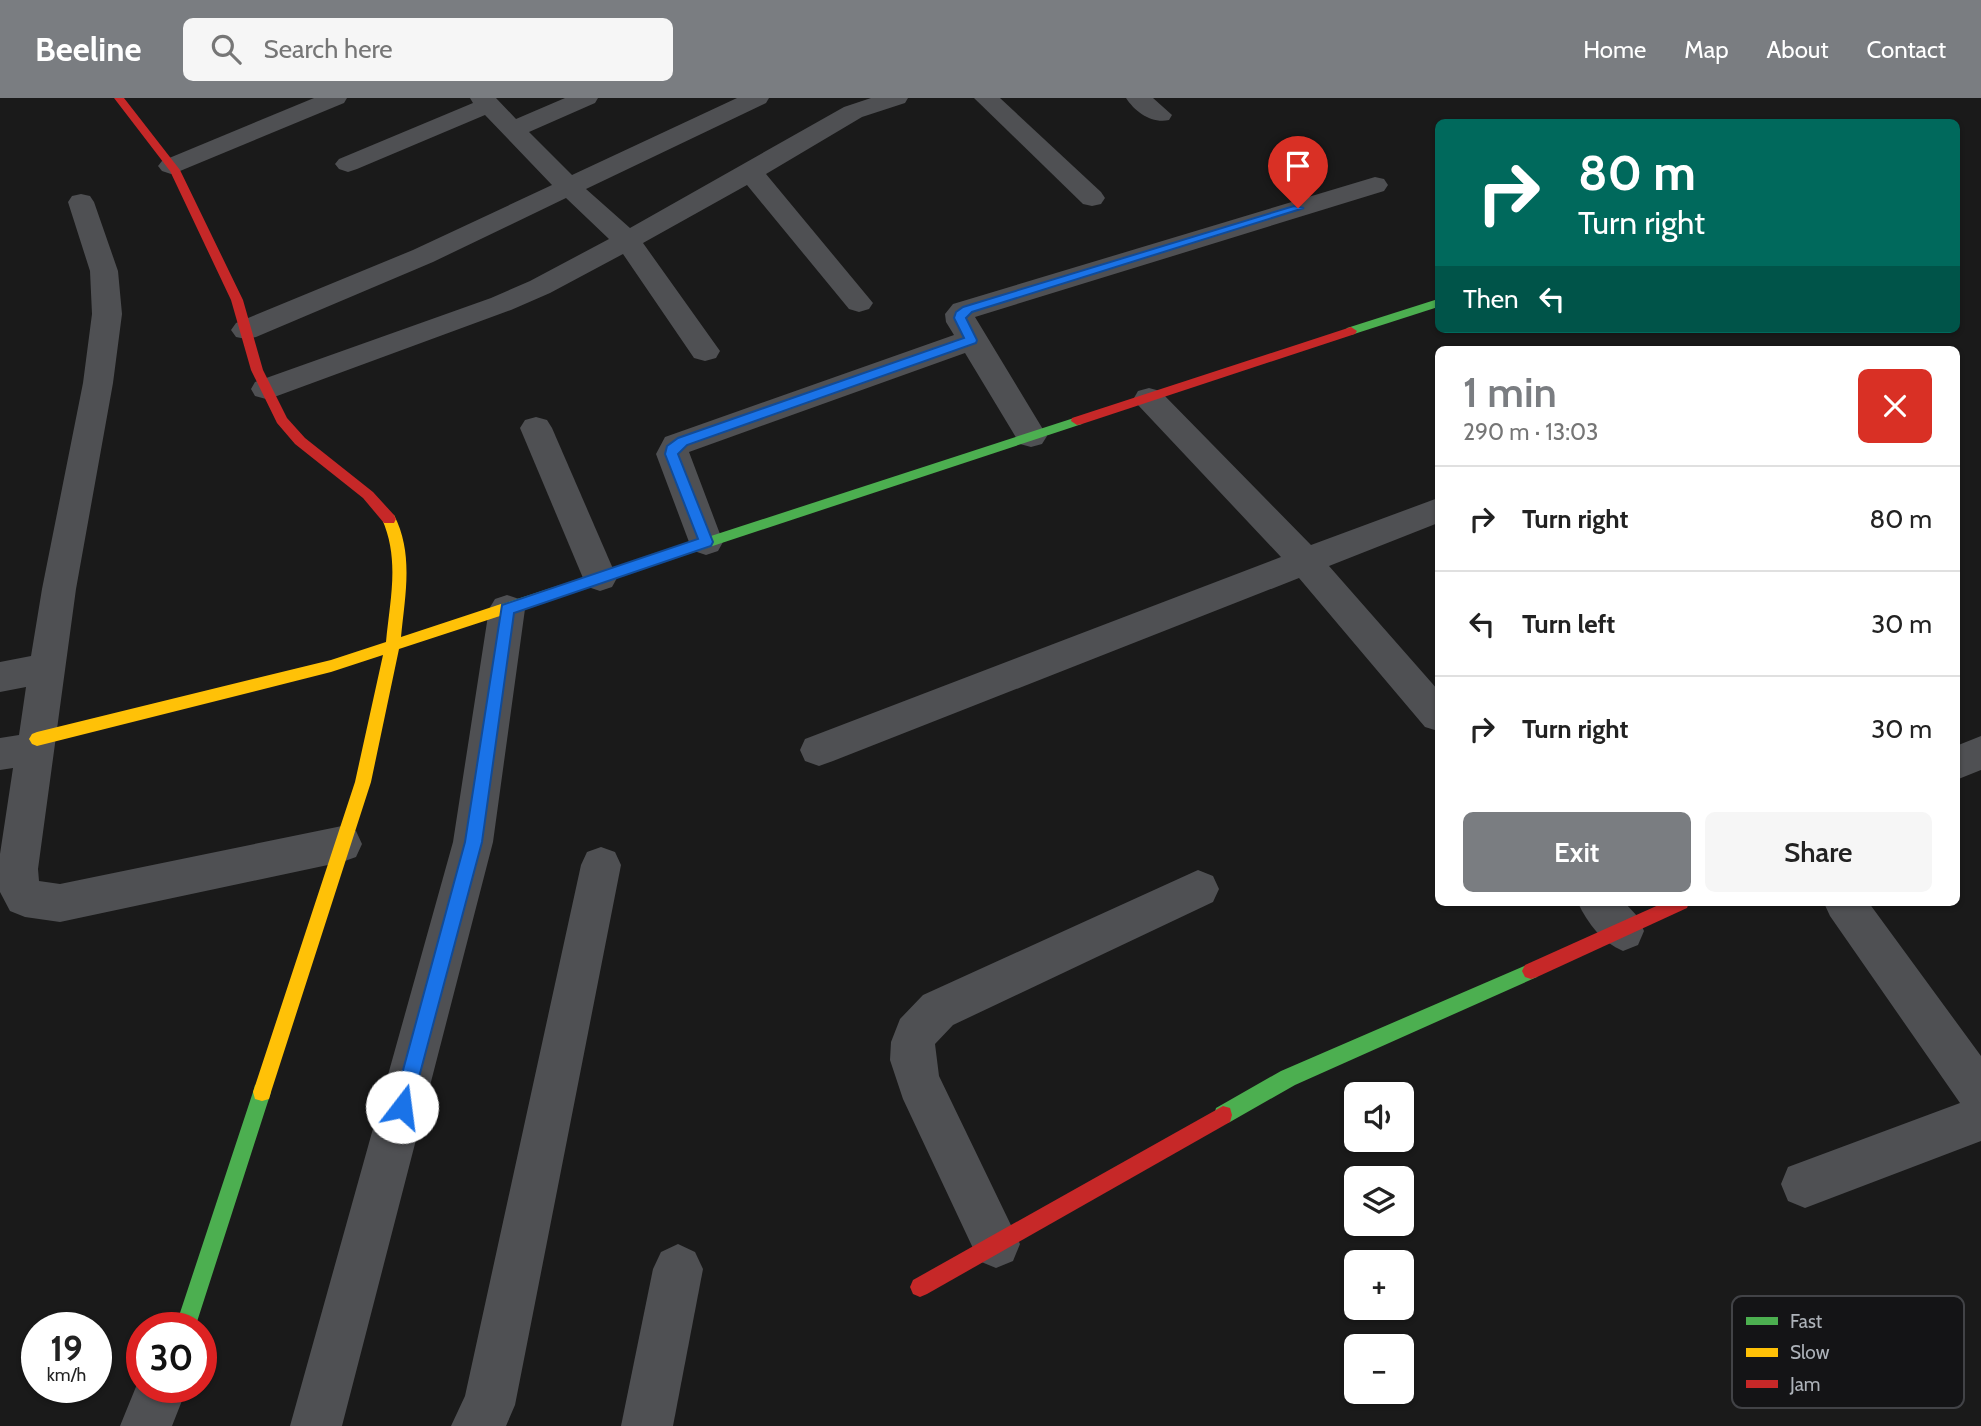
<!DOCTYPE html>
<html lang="en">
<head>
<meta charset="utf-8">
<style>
	:root { --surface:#fff; --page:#f6f6f6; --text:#222; --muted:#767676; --line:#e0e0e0; --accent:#7a7d81 }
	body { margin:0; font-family:Cabin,sans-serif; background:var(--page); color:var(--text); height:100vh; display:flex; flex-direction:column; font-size:26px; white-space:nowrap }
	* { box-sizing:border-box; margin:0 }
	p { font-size:23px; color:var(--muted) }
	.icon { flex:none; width:38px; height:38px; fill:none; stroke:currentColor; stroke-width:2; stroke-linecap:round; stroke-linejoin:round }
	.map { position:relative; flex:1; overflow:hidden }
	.panel { position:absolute; left:1435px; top:248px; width:525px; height:560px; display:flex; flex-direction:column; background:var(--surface); border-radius:10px; box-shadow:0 2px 5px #0004 }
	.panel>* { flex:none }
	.banner { position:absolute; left:1435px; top:21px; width:525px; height:214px; border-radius:10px; box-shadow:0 2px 5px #0004; background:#00695c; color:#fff; overflow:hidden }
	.buttons { position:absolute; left:1344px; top:984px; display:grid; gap:14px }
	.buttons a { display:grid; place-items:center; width:70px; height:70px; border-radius:10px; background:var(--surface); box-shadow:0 2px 5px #0004; font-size:35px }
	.speed { position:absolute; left:21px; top:1214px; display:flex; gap:14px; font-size:35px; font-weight:700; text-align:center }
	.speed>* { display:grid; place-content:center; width:91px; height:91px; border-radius:50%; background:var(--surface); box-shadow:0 2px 5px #0004; line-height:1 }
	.speed small { font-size:18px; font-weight:400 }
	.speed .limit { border:10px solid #d22; background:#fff; color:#111 }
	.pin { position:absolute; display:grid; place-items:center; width:60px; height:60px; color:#fff; margin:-72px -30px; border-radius:50% 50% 50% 0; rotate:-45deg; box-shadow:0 0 7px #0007 }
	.pin .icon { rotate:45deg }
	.me { position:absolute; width:77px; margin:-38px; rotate:15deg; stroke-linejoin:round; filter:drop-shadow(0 0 5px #0008) }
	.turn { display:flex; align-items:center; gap:24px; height:147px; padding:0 28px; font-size:32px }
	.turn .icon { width:91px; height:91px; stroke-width:2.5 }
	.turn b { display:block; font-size:49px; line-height:60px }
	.then { display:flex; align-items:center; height:66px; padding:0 28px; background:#0003; gap:14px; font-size:26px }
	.round { display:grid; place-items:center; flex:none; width:74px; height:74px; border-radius:10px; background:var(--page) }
	.overview { display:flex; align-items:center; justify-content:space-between; height:119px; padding:0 28px }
	h1 { font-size:42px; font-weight:600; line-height:52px; color:var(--accent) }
	.action { display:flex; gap:14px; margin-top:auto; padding:14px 28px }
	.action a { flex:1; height:80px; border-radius:10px; background:var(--accent); color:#fff; font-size:28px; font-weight:600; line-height:80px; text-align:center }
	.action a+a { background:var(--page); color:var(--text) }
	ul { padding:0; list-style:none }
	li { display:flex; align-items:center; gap:21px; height:105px; padding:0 28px; border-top:2px solid var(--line) }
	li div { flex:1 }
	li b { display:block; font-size:26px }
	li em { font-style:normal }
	header { display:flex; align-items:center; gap:42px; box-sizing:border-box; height:98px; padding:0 35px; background:var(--accent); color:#fff }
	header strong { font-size:33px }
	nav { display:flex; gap:38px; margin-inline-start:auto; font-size:24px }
	.search { width:490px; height:63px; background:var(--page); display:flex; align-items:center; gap:18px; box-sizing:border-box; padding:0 24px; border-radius:10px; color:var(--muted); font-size:26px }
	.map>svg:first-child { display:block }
</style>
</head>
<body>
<header>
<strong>Beeline</strong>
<div class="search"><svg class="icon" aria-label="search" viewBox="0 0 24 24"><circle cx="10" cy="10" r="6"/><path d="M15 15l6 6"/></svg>Search here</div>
<nav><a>Home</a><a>Map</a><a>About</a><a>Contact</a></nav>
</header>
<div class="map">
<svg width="1981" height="1328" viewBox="0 0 1981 1328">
	<rect width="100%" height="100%" fill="#1a1a1a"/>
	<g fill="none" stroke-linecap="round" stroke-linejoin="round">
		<g fill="#4f5053" fill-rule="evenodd">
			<polygon points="314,0 347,0 344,5 180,73 171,76 162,73 158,68 162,63"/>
			<polygon points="470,0 496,0 516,21 565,0 598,0 595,5 529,34 572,77 737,0 769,0 766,5 586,91 630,130 844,9 871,0 908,0 905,5 862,19 766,76 873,205 869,211 859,214 849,211 747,87 643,145 720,253 716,260 705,263 694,260 623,156 550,195 511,212 277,298 266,301 255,298 251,291 255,284 491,200 530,183 609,141 566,100 433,164 256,239 246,241 236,239 231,232 236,225 413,152 552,87 485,17 357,71 348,74 339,71 335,66 339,61 473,5"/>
			<polygon points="974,0 1000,0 1101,94 1105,100 1101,106 1092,108 1083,106"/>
			<path d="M1126 0H1153L1172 17 1169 22C1152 26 1135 14 1126 0Z"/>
			<polygon points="1375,79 1384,81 1388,87 1384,93 975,219 1047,338 1042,346 1031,349 1020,346 965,255 689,354 723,444 718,453 706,457 694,453 689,444 656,356 665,339 954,237 946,224 945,216 953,206"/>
			<polygon points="81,96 90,98 94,104 118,173 122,216 113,285 76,491 38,771 39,783 60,786 342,728 356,733 362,746 356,759 342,764 60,824 25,819 10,813 0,794 0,756 13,670 0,672 0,640 19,637 26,589 0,594 0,564 31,558 42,491 83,285 92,216 90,173 68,104 72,98"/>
			<polygon points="1149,290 1160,293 1311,447 1438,400 1438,425 1329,468 1438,592 1438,633 1425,629 1299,480 833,663 819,668 805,663 800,652 805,641 1281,459 1138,307 1134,300 1138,293"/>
			<polygon points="536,319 547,322 552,330 617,480 612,489 600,493 588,489 583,480 520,330 525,322"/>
			<polygon points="507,497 519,501 525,511 493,744 342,1328 290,1328 453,744 489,511 495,501"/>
			<polygon points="1981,638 1981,672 1956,682 1956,648"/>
			<polygon points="601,749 615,754 621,767 515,1307 506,1328 451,1328 465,1298 581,767 587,754"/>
			<polygon points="1198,772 1213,778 1219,791 1213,804 953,927 935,946 939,978 1020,1146 1013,1163 996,1170 979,1163 903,1001 890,962 891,944 900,921 923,897"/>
			<path d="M1578 805H1625L1638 819 1644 833 1638 847 1623 853C1602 844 1588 826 1578 805Z"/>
			<polygon points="1824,805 1869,805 1981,958 1981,1043 1805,1110 1788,1103 1781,1086 1788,1069 1960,1005 1830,818"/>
			<polygon points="678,1146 695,1154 703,1171 673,1328 621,1328 653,1171 661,1154"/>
			<polygon points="142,1274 142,1290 187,1290 172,1328 120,1328"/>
		</g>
		<g fill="#4caf50" fill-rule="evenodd">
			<polygon points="1438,201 1438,209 1351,237 1345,233 1347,230"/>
			<polygon points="1077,319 1083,323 1082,326 501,518 494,512 496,508"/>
			<polygon points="1531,865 1537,867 1540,873 1537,879 1295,987 1230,1024 1223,1026 1216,1024 1214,1017 1216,1010 1281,973"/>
			<polygon points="262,985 269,987 271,994 195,1230 175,1230 253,994 255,987"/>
		</g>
		<path fill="#ffc107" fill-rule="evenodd" d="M389 416 394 417C414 456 405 497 401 539L501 506 508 512 506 516 399 551 371 684 271 994 269 1001 262 1003 255 1001 253 994 355 684 383 557 331 574 37 648 32 646 29 641 32 636 37 634 331 562 386 544C390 501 400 462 382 421Z"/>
		<g fill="#c62828" fill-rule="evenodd">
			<polygon points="114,0 124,0 180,72 243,202 263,272 287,320 305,340 373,394 394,417 396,421 394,425 384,425 363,400 295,346 277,325 251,272 231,202 170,73"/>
			<polygon points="1351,229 1357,233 1355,236 1082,326 1077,327 1071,323 1072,320"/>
			<polygon points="1663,805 1689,805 1687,810 1537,879 1531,881 1525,879 1522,873 1525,867"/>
			<polygon points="1223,1008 1230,1010 1232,1017 1230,1024 927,1196 920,1199 913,1196 910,1189 913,1182"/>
		</g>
	</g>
	<polygon fill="#1a73e8" stroke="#114b97" stroke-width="2" points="1294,108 1304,110 972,214 966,220 977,242 976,245 687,347 678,356 713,444 711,448 514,515 482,744 411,1009 409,1016 402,1019 395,1016 393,1009 465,744 502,507 698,441 665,356 667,348 678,340 964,240 954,220 956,214 963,209"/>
	<rect x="1732" y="1198" width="232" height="112" rx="10" fill="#141416" stroke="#424347" stroke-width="2"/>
	<rect x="1746" y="1219" width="32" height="8" fill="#4caf50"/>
	<rect x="1746" y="1250" width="32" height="9" fill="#ffc107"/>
	<rect x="1746" y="1282" width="32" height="8" fill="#c62828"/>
	<g font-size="19" fill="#adb2b9">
		<text x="1790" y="1230">Fast</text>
		<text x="1790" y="1261">Slow</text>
		<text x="1790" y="1293">Jam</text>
	</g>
</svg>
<div class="buttons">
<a><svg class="icon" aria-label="sound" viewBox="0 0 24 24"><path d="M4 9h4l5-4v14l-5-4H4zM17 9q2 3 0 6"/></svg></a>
<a><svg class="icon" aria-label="layers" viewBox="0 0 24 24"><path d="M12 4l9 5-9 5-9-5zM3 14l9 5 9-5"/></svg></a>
<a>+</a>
<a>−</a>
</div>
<div class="speed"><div>19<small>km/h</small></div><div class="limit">30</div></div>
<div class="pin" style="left:1298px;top:110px;background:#d93025"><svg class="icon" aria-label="arrive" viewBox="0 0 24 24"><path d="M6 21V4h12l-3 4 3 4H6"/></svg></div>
<svg class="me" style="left:402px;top:1009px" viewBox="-20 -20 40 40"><circle r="19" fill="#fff"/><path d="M0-13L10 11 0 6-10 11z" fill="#1a73e8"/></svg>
<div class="banner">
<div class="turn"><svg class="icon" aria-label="right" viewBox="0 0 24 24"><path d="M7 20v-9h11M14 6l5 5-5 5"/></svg><div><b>80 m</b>Turn right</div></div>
<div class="then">Then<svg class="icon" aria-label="left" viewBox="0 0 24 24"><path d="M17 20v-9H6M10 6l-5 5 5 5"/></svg></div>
</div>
<section class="panel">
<div class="overview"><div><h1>1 min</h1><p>290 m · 13:03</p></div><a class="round" style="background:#d93025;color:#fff"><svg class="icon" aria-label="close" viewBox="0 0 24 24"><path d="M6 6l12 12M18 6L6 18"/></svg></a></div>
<ul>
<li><svg class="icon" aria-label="right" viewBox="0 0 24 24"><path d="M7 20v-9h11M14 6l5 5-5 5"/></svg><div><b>Turn right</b></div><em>80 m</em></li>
<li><svg class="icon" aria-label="left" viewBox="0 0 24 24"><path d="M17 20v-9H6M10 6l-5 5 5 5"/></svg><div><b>Turn left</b></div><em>30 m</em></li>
<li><svg class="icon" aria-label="right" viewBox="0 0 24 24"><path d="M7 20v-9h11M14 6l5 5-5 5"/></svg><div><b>Turn right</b></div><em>30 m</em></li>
</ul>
<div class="action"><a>Exit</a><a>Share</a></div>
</section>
</div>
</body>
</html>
